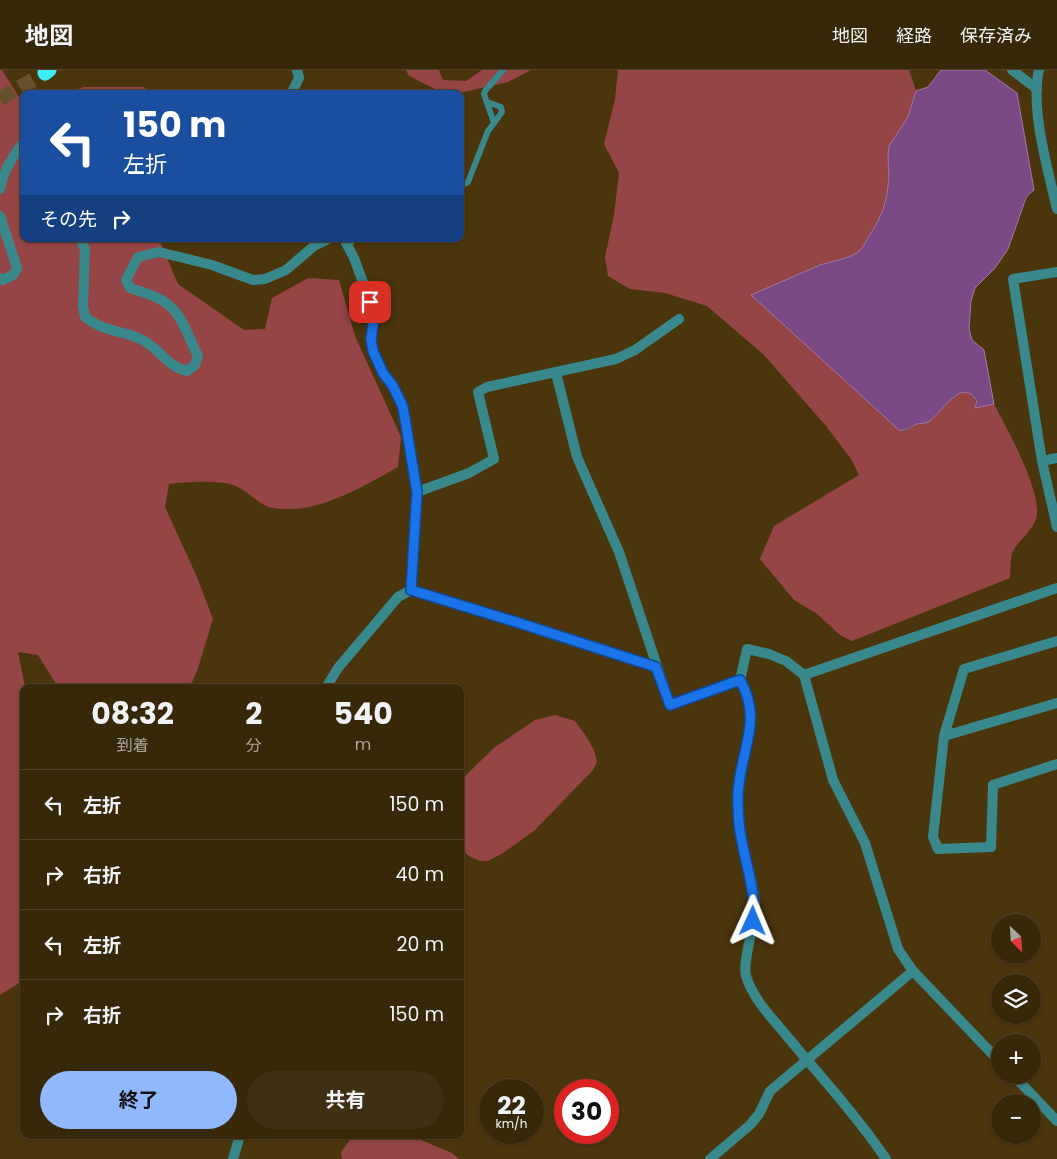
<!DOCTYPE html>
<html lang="ja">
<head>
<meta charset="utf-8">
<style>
	:root { --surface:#38280a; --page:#3f3013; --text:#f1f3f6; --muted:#aba69c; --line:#52442b; --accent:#8fb8fd }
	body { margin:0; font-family:Poppins,"Noto Sans JP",sans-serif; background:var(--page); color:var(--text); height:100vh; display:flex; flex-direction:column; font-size:19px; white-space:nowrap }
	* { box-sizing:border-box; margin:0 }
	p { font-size:16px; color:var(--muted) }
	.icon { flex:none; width:28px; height:28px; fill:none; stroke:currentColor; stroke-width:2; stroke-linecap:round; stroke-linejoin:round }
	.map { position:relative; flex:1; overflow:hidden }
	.side { position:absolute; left:20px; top:614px; width:444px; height:455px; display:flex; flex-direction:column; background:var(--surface); border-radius:10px; box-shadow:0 1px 4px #0004,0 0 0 1px var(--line) }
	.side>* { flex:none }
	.hud { position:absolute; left:20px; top:20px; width:444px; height:152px; border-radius:10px; box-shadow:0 1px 4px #0004,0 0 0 1px var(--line); background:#1a4fa0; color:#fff; overflow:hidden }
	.needle { width:32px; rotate:155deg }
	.controls { position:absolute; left:991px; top:844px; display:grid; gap:10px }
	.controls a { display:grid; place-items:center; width:50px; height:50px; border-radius:50%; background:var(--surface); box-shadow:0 1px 4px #0004,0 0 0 1px var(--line); font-size:25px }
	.speed { position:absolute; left:479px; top:1009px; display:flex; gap:10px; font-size:25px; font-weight:700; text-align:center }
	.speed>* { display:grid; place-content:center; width:65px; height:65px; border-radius:50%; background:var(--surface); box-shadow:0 1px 4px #0004,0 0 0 1px var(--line); line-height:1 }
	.speed small { font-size:12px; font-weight:400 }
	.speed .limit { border:8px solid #d22; background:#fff; color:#111 }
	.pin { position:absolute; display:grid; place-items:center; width:42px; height:42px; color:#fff; margin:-21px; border-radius:10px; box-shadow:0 2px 8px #0006 }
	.me { position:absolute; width:55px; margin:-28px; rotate:1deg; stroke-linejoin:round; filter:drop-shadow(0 0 4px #0008) }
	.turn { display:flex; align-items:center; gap:18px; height:105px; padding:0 20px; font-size:22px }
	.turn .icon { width:65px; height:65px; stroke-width:2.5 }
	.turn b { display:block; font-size:35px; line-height:42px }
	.then { display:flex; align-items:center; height:48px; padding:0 20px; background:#0003; gap:10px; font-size:19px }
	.eta { display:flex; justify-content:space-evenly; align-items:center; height:85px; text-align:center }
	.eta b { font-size:30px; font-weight:700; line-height:35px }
	.primary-button { display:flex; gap:10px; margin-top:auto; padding:10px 20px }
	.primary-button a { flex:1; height:58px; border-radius:30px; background:var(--accent); color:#111; font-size:20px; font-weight:700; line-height:58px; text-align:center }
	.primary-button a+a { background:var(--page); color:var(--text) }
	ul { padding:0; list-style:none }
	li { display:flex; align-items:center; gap:15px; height:70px; padding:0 20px; border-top:1px solid var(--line) }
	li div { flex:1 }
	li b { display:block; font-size:19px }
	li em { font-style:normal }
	header { display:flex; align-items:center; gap:30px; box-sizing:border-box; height:70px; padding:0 25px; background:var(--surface); border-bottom:1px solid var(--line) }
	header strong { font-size:24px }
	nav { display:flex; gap:28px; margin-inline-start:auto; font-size:18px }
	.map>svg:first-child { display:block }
</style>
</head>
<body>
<header>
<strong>地図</strong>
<nav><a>地図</a><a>経路</a><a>保存済み</a></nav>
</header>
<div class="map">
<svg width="1057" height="1089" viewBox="0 0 1057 1089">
	<rect width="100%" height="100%" fill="#4a350d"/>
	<g fill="#964547">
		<path d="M0 0H2L24 35V169H159L178 214 244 260 265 259 272 228 308 208 339 210 355 266 401 367 398 397C362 417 315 446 273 438 259 436 247 419 233 415 216 410 187 412 169 414L165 437 197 507 213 549 198 598 190 617H58L38 585 18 582 25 617 24 910 0 925Z"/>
		<polygon points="406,0 439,0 443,10 466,11 482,0 531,0 508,12 455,24 437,20 409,6"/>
		<path d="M618 0H909L916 21 908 47 902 58 894 67 888 85 889 107 887 124 883 140 877 153 862 178 857 183 845 189 820 195 758 231 905 361C910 359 914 355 919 354 924 353 922 355 926 352 938 344 955 317 971 324 977 327 976 332 975 337L994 334C1006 357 1044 424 1036 449 1032 461 1019 470 1013 481 1010 488 1011 500 1010 508L852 571 840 565 816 543 794 530 760 489 774 456 859 405 851 389 826 356 764 285 707 236 665 223 630 219 608 206 605 187 614 145 619 103 604 74 615 29Z"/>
		<polygon points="84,17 144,17 149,24 62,24"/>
		<polygon points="555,645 575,651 586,666 594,680 597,692 593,700 534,761 503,783 488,791 480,791 469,786 462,780 460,775 460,714 463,708 495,677 535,650"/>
		<polygon points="365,1065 409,1065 452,1083 459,1089 342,1089 341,1082 350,1070"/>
	</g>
	<path fill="#7b4985" stroke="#a27b9f" d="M941 0H985L1017 23 1034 120 1029 124 1026 128 1008 179 995 198 975 218 971 231 969 259 972 270 984 280 994 334 975 338C976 333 978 330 974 327 959 309 939 347 928 352 925 354 921 353 917 354 910 357 908 361 899 360L751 225 820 195 849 187 857 183 862 178 877 153 883 140 887 124 889 107 888 85 889 76 908 47 916 21 928 17Z"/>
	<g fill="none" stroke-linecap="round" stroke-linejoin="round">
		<polyline stroke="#65512c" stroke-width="15" stroke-dasharray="15 8" stroke-linecap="butt" points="0,29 45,3"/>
		<g stroke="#39888c" stroke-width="6">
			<polyline points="487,32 501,37 502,42 494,53"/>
			<polyline points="460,116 468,112 488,61 494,53 484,24 485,21 503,0"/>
			<polyline points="348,174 356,169"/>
		</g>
		<g stroke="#39888c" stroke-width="10">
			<polyline points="1012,0 1037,19"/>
			<path d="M1039 0C1030 39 1048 100 1057 139"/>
			<polyline points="291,24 299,8 297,0"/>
			<path d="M0 119C3 101 13 86 24 71"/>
			<polyline points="0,146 17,198 13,205 3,210 0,208"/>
			<path d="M80 169 85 179 83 236 85 247C89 250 94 253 98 255 114 263 131 262 146 272 161 281 168 297 187 301L195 295 198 286C191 273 183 248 172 238 161 227 145 223 130 218L126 210 138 187 159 182 212 195 253 210 265 209 286 200 314 176 328 169"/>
			<polyline points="344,169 354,188 370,231 373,247 371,269 373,281 383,303 393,316 403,337 417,422 411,520"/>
			<polyline points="1057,202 1013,209 1042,391 1057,388"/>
			<polyline points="556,303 577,387 619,482 670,635 740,610"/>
			<polyline points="1042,391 1057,457"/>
			<polyline points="417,422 469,403 494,389 478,322 487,317 616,289 635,280 679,249"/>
			<polyline points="1057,571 964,599 944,666 933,767 938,779 991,777 993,715 1057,694"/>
			<polyline points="328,618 327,616 338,598 398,527 411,520 516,552 656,597"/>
			<polyline points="944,666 1057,633"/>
			<polyline points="1013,1005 1057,1051"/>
			<polyline points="233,1089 240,1065"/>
			<polyline points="710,1089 750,1055 759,1044 770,1021 913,901"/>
			<path d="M886 1089C856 1045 820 1006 786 965 772 948 753 929 746 906 742 893 755 854 755 835 754 806 740 779 739 750 738 738 737 724 739 712 745 675 760 646 740 610L747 579 769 584 786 591 804 605 833 710 865 773 898 879 913 901 1000 992"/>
		</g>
		<polyline stroke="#39888c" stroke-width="10" points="804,605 1057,518"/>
		<polyline stroke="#3eeef7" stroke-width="15" points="45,3 49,0"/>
	</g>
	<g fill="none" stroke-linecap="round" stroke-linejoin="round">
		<g stroke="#114b97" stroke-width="12">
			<path id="route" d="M370 232 374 247 371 269 373 281 383 303 393 316 403 337 417 422 411 520 516 552 656 597 670 635 740 610C762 648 743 676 739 714 737 726 738 741 739 753 742 786 757 817 753 851"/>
		</g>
		<use href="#route" stroke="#1a73e8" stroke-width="9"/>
	</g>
</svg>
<div class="controls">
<a><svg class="needle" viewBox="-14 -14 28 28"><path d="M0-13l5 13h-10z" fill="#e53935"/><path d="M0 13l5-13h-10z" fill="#aba69c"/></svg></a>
<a><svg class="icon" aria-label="layers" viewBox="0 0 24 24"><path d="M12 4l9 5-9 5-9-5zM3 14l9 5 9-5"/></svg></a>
<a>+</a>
<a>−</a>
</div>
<div class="speed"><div>22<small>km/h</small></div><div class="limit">30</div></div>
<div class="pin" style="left:370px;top:232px;background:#d93025"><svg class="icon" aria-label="arrive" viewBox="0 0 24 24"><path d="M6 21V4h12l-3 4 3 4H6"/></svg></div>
<svg class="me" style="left:753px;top:851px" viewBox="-20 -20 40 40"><path d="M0-17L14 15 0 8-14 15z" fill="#1a73e8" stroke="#fff" stroke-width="4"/></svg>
<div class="hud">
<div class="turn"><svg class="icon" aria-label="left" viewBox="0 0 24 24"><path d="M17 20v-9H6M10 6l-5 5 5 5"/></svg><div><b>150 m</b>左折</div></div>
<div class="then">その先<svg class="icon" aria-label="right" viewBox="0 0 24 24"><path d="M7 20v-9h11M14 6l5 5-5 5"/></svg></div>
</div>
<section class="side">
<div class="eta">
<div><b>08:32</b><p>到着</p></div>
<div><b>2</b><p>分</p></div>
<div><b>540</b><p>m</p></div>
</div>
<ul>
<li><svg class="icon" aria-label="left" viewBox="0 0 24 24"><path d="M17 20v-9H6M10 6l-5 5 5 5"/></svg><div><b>左折</b></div><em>150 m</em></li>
<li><svg class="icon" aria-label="right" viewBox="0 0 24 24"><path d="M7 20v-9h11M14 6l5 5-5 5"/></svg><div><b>右折</b></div><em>40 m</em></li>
<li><svg class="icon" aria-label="left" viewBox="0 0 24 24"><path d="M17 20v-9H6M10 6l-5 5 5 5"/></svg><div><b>左折</b></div><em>20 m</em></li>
<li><svg class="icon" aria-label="right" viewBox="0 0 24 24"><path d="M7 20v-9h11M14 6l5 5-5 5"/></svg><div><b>右折</b></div><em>150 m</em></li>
</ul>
<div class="primary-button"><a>終了</a><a>共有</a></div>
</section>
</div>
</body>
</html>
